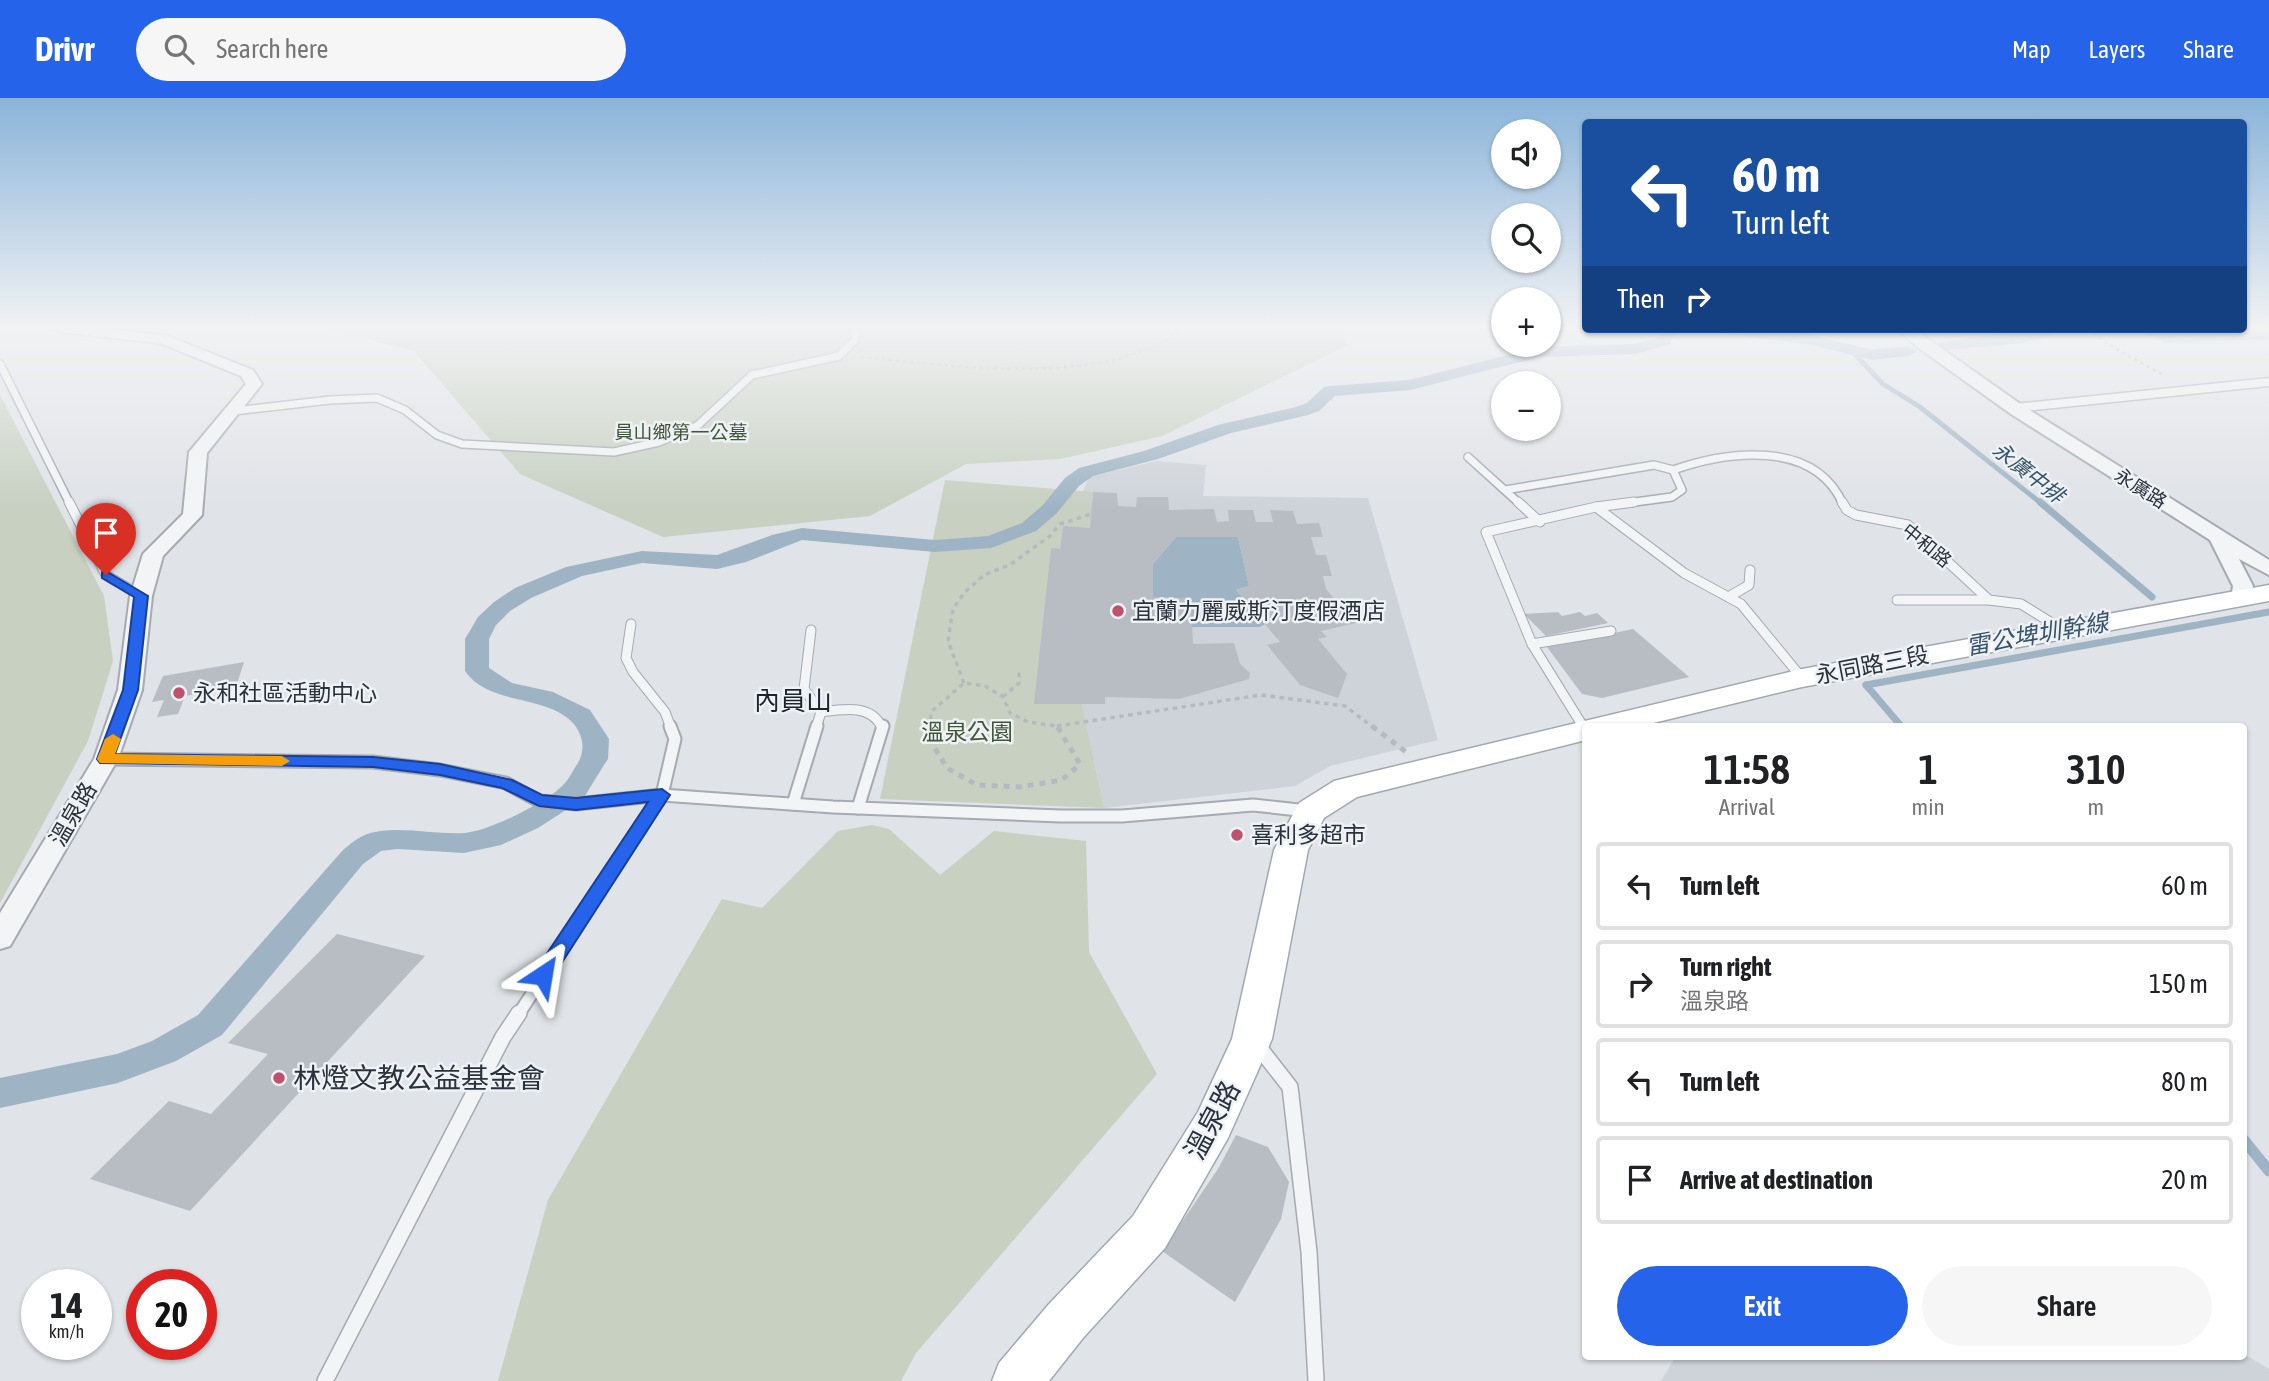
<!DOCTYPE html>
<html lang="en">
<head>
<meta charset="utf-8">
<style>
	:root { --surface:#fff; --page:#f6f6f6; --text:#202124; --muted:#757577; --line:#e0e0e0; --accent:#2563eb }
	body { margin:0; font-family:"Asap Condensed","Noto Sans TC",sans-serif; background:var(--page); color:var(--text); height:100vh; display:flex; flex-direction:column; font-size:26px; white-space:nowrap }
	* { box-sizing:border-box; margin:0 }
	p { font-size:23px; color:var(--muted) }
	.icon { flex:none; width:38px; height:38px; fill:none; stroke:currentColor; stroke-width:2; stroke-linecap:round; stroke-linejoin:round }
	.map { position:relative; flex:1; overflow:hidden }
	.side { position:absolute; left:1582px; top:625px; width:665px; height:637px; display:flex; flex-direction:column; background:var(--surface); border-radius:7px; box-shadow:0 2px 5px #0004 }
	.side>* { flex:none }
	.guide { position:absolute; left:1582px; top:21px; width:665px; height:214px; border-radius:7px; box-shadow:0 2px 5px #0004; background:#1a4fa0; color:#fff; overflow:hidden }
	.controls { position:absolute; left:1491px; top:21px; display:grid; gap:14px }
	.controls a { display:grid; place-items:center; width:70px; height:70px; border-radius:50%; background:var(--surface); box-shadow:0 2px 5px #0004; font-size:35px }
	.speed { position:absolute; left:21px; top:1171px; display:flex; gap:14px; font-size:35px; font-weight:700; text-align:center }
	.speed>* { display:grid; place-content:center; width:91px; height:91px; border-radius:50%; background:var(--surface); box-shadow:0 2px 5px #0004; line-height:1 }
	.speed small { font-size:18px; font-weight:400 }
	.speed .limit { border:10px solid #d22; background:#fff; color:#111 }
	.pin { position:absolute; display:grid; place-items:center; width:60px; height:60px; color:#fff; margin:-72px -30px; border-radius:50% 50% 50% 0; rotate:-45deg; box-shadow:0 0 7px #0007 }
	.pin .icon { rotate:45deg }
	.me { position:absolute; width:77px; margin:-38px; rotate:33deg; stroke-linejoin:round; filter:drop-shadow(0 0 5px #0008) }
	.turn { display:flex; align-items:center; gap:24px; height:147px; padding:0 35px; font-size:32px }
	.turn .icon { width:91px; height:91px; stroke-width:2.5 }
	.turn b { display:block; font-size:49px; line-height:60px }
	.then { display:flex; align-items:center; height:66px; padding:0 35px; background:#0003; gap:14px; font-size:26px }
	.eta { display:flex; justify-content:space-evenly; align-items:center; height:119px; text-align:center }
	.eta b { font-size:42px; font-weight:600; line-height:49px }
	.primary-button { display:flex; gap:14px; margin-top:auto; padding:14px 35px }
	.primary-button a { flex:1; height:80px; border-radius:42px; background:var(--accent); color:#fff; font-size:28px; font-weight:600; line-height:80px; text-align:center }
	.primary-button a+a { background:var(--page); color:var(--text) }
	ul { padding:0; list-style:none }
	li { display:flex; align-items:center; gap:21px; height:88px; margin:0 14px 10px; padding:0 21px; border:4px solid var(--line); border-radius:7px }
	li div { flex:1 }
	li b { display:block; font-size:26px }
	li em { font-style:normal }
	header { display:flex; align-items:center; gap:42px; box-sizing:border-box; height:98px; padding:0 35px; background:var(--accent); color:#fff }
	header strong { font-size:33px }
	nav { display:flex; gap:38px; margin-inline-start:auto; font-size:24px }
	.search { width:490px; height:63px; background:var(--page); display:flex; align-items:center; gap:18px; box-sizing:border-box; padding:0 24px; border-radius:38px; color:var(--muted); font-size:26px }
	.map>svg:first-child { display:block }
</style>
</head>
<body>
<header>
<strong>Drivr</strong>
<div class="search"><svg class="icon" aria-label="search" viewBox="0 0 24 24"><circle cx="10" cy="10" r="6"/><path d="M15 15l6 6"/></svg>Search here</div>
<nav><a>Map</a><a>Layers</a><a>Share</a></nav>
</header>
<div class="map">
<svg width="2269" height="1283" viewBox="0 0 2269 1283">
	<rect width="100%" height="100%" fill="#e0e3e7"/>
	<g fill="#ced3d9">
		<polygon points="1156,363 1206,367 1203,398 1368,400 1438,642 1330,668 1295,688 1104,710 1082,606 1034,606 1051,450 1060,426 1075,412 1089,379"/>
		<polygon points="2244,1256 2269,1271 2269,1283 1661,1283 1676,1258"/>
	</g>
	<g fill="#c7d0c1">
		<polygon points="324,230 1339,230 1348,247 1162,338 1060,361 966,366 870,418 663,439 520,376 414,253"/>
		<polygon points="0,297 104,498 113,563 88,643 0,805"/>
		<polygon points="945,382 1093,394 1090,430 1063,429 1034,606 1082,606 1104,710 880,701"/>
		<polygon points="872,727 889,731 940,777 994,733 1086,743 1089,854 1157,976 916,1255 901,1283 498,1283 548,1102 722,801 762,810 838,733"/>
	</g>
	<polygon fill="#9eb4c4" points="1176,439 1238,439 1249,488 1236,492 1265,526 1260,529 1192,529 1153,499 1153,466"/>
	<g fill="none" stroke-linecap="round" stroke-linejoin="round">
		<polyline stroke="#9eb4c4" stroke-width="5" points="1850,251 1883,286 1920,309 2042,406"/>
		<g stroke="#9eb4c4" stroke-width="7">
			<polyline points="2040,404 2152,499"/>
			<polyline points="1866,587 2269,514"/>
			<polyline points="1866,587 1901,628"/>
		</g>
		<polyline stroke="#9eb4c4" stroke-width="11" points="2244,1042 2269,1073"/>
		<g fill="#9eb4c4" fill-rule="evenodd">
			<path d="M1660 231H1676L1670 246 1636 256 1540 259 1410 292 1335 298 1319 313 1308 317 1231 335 1158 361 1093 378 1079 388 1056 416 1036 433 991 450 935 454 802 442 746 464 717 471 642 465 582 478 531 500 510 513 496 527 489 541V570L512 585 553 594 590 612 609 641 608 661 604 667 583 701 538 730 501 747 464 755 397 751 381 753 363 766 222 937 176 963 118 985 0 1010V980L117 956 152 943 198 917 343 752C353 744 362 736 375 734 405 728 435 737 465 735 489 733 548 704 564 686 569 681 572 674 576 668 586 654 584 638 573 625 546 596 489 608 465 573V541L478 519 494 504 515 490 566 469 642 453 717 457 772 437 802 430 935 442 988 438 1022 425 1042 408 1065 380 1079 370 1144 353 1218 327 1296 309 1307 305 1324 289 1330 288 1409 282 1540 249 1635 246 1657 240Z"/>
			<polygon points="1718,231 1764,231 1812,237 1872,252 1909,248 1917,253 1909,258 1872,262 1812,247 1726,236"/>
			<path d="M2039 231H2062C2044 249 1968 248 1941 253L1933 248 1935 245Z"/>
			<polygon points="2139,231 2159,231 2168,235 2269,231 2269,241 2165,245"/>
		</g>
	</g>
	<g fill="#b7bdc3">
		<polygon points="1093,394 1117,395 1118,408 1136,409 1137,399 1168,399 1169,412 1214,411 1217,424 1229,423 1228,412 1253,412 1256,424 1273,424 1270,412 1293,413 1297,426 1319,425 1323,439 1311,439 1316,457 1326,457 1332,478 1323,478 1326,491 1356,525 1321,533 1327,539 1318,541 1347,576 1338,600 1300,587 1267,547 1280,544 1236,492 1249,488 1238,439 1176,439 1153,466 1153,499 1191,500 1193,546 1234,545 1240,566 1250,575 1249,581 1179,601 1105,599 1105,606 1034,606 1051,450 1060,451 1063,428 1090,430"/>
		<polygon points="1558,514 1562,518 1580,514 1585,518 1597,515 1608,525 1546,538 1524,516"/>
		<polygon points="1633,531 1689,579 1602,600 1582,596 1547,549"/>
		<polygon points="244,564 236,589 185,598 178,616 157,619 164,602 152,604 163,578"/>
		<polygon points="337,836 425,858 190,1113 90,1081 169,1003 211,1016 268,956 228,945"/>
		<polygon points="1236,1037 1268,1049 1289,1084 1281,1121 1235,1204 1162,1153 1218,1071"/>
	</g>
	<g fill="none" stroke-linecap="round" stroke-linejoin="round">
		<g stroke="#a6aab1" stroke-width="10">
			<g id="service-far3">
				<polyline points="0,266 70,406"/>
				<polyline points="234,313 330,302 377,300 405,312 437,337 462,346 614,354 659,344 697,328 752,277 839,258 855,242 856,230"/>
				<polyline points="1468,359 1520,406"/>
				<path d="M1673 372C1727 353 1814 341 1843 406"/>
				<polyline points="1505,392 1654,367 1673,372 1682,392 1672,399 1620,406"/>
			</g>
		</g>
		<g stroke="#a6aab1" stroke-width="11">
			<g id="service-far2">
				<polyline points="69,404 106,477 141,498"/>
				<polyline points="1518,404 1540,424"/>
				<polyline points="1842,404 1847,412 1856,417 1908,427 1989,502 2021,506 2063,532"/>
				<polyline points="1596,409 1684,475 1741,506 1802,580"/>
				<polyline points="1730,498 1749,487 1750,472"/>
				<polyline points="1897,502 1989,502"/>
				<polyline points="631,526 626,560 633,574 665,614 671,630"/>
				<polyline points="811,532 804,591 821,614 816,630"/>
				<polyline points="1532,546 1611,533"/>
				<path d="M821 614C843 611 872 606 882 630"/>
				<polyline points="1584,630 1532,546 1486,434 1596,409 1634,404"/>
			</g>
		</g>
		<g stroke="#a6aab1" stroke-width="15">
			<g id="service-far1">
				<polyline points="1583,628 1585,632"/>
				<polyline points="106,661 373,664 440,672 506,685 539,703 576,706 662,697 833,709 1060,718 1122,718 1253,707 1308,713"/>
				<polyline points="793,706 817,628"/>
				<polyline points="858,710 883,628"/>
				<polyline points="518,917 662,697 675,641 670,628"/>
			</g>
		</g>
		<g stroke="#a6aab1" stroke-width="18">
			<g id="service">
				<polyline points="1258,948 1290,989 1309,1154 1316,1283"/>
				<polyline points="325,1283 503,939 519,915"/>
			</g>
		</g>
		<g stroke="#a6aab1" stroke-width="3">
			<polygon id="minor" points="2269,280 2269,288 2014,314 2007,310 2014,306"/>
		</g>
		<g stroke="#a6aab1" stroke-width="4">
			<g id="tertiary">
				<polygon points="53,230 99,230 168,238 253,272 262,286 207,355 202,417 163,458 152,498 142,592 118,661 10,848 0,851 0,815 94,661 118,592 130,498 143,456 183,416 189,354 246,286 241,278 160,245 60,234"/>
				<polygon points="1898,231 1914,231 2023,308 2269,462 2269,477 2239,461 2253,488 2249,504 2235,504 2231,500 2233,488 2210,442 2011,316 1916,248"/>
			</g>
		</g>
		<g stroke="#a0a9b2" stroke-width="3">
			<polygon id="primary" points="2269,487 2269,503 1802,589 1641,628 1586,628 1586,642 1357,699 1324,720 1308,752 1272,941 1228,1040 1165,1150 1083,1240 1049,1283 992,1283 999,1265 1049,1206 1133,1118 1198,1014 1232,941 1274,752 1299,705 1334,683 1346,680 1802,571"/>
		</g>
		<g stroke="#b6babe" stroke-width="2.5" stroke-dasharray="3.5 3.5" stroke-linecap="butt">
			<polyline points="2087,231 2116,251 2165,278"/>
			<path d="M861 259C947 267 1112 292 1180 230"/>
		</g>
		<g stroke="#b6babe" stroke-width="3.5" stroke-dasharray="4.5 4.5" stroke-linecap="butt">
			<polyline points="964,585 948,543 953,511 964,495 984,477 1011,466 1050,438 1060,426 1091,416"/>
			<polyline points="1003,599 1019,585 1019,571"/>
			<polyline points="1057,628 1261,597 1345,608 1374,630"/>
			<polyline points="930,630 931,614 964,585 985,588 1003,599 1010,615 1028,624 1057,628"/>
		</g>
		<g stroke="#b6babe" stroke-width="5" stroke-dasharray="6 6" stroke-linecap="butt">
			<polyline points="930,628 930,642 947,670 977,687 1019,689 1062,682 1080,666 1057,628"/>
			<polyline points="1372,628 1406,654"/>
		</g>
		<use href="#service-far3" stroke="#f2f4f6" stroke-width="7"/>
		<use href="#service-far2" stroke="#f2f4f6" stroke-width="9"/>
		<use href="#service-far1" stroke="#f2f4f6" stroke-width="11"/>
		<use href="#service" stroke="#f2f4f6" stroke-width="15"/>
		<use href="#minor" fill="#f2f4f6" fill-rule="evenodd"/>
		<use href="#tertiary" fill="#f2f4f6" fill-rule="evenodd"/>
		<use href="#primary" fill="#fff" fill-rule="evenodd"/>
	</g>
	<linearGradient id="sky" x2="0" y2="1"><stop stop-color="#8ab4da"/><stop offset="0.56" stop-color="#f1f2f4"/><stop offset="1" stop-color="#f1f2f4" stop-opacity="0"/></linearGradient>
	<rect width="2269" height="409" fill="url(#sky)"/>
	<polygon fill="#2563eb" stroke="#184099" stroke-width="2" points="106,473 148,498 138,592 115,656 373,659 440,666 512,682 542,697 576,700 662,691 670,697 550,883 543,885 536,883 534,877 536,872 648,704 576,712 539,708 502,690 440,677 373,669 100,665 97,661 123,592 134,499 102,480 102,474"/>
	<polygon fill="#f59e0b" points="113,636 121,641 115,656 282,658 290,663 282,668 100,665 97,661 105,641"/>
	<g fill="#c0516b" stroke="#eff2f5" stroke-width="2.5">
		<circle cx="1118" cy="513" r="7"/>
		<circle cx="179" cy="595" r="7"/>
		<circle cx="1237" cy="737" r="7"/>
		<circle cx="279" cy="980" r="7"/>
	</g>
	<g text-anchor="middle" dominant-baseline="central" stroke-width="5" stroke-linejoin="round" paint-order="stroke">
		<g font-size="19" fill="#415739" stroke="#eff2f5">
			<text x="681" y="334">員山鄉第一公墓</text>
		</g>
		<g font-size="19" fill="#2a323d" stroke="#eff2f5">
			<text transform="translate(2141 390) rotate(32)">永廣路</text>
			<text transform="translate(1927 447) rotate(39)">中和路</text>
		</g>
		<g font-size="21" font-style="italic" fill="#38546c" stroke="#eff2f5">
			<text transform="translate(2029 374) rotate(38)">永廣中排</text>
		</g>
		<g font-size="23" fill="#2a323d" stroke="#eff2f5" text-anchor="start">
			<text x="1132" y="513">宜蘭力麗威斯汀度假酒店</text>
			<text x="193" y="595">永和社區活動中心</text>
			<text x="1251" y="737">喜利多超市</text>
		</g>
		<g font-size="23" fill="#2a323d" stroke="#eff2f5">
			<text transform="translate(1872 567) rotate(-11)">永同路三段</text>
			<text transform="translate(73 716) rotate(-60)">溫泉路</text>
		</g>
		<g font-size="23" fill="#415739" stroke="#eff2f5">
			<text x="967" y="634">溫泉公園</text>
		</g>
		<g font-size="24" font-style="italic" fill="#38546c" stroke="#eff2f5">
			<text transform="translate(2037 536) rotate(-10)">雷公埤圳幹線</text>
		</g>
		<g font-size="26" fill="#1c242e" stroke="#eff2f5">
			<text x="793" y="603">內員山</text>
		</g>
		<g font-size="28" fill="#2a323d" stroke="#eff2f5" text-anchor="start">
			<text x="293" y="980">林燈文教公益基金會</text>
		</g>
		<g font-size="28" fill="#2a323d" stroke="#eff2f5">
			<text transform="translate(1212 1022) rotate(-62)">溫泉路</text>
		</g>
	</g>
</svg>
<div class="controls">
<a><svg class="icon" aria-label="sound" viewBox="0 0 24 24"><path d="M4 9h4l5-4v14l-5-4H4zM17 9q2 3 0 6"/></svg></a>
<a><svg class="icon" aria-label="search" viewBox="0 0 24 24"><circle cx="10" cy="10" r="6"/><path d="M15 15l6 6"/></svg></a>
<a>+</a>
<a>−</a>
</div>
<div class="speed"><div>14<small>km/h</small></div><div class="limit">20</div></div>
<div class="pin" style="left:106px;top:477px;background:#d93025"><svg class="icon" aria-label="arrive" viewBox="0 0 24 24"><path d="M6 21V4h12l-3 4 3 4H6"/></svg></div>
<svg class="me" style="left:543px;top:877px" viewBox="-20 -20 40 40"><path d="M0-17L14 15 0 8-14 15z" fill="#2563eb" stroke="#fff" stroke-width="4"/></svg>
<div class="guide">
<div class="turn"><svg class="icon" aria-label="left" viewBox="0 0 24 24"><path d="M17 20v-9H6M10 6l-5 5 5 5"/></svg><div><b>60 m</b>Turn left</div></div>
<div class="then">Then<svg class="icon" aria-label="right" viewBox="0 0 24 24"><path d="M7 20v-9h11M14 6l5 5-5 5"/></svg></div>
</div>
<section class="side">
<div class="eta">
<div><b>11:58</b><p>Arrival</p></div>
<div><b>1</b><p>min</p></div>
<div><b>310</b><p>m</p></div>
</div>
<ul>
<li><svg class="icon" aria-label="left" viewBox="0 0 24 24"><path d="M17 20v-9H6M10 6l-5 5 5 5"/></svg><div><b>Turn left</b></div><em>60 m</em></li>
<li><svg class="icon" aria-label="right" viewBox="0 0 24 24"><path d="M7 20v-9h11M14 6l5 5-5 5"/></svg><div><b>Turn right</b><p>溫泉路</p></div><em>150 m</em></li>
<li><svg class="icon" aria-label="left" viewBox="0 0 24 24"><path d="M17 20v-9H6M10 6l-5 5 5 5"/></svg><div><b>Turn left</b></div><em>80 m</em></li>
<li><svg class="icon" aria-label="arrive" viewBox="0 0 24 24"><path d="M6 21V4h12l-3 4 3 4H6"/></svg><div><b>Arrive at destination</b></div><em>20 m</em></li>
</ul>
<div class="primary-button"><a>Exit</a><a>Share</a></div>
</section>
</div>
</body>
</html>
